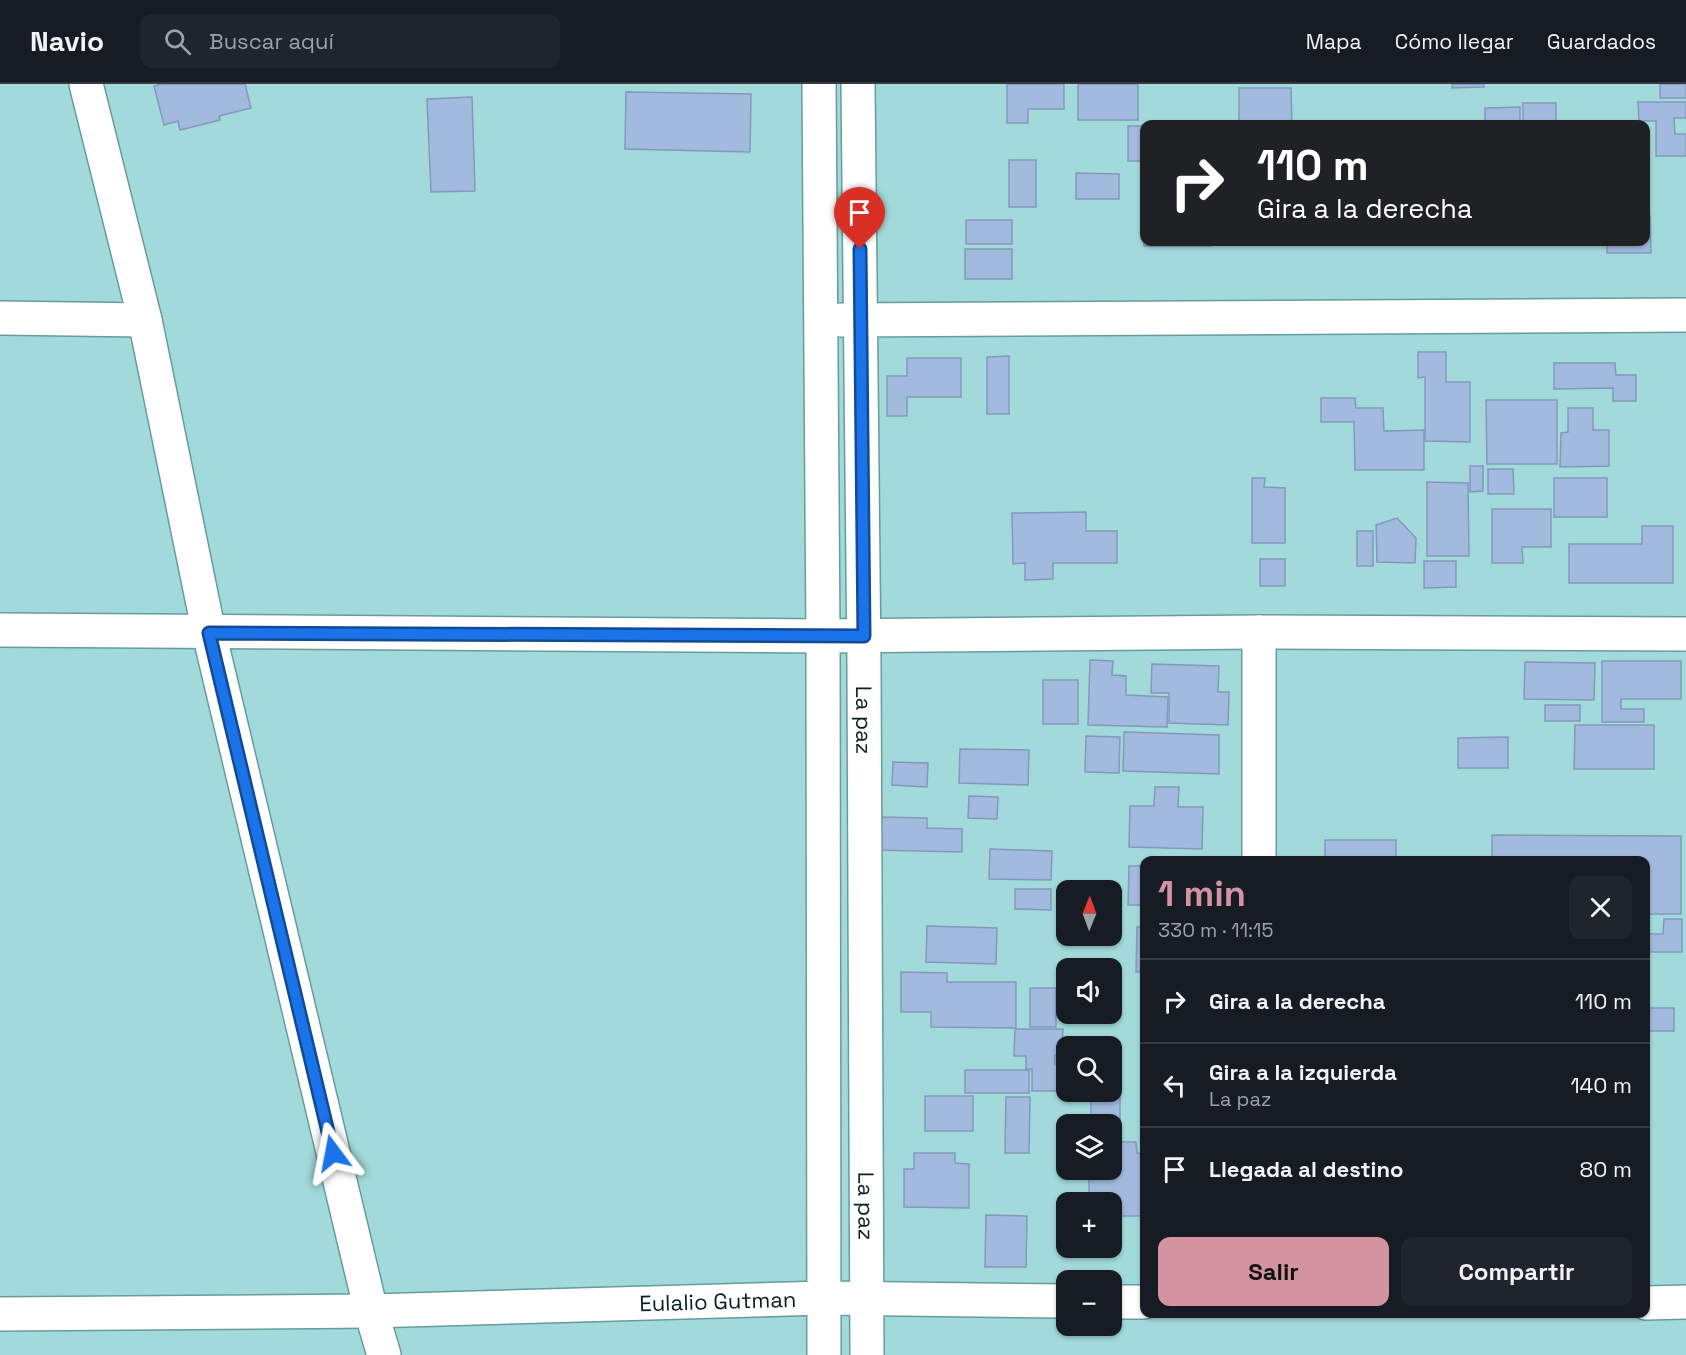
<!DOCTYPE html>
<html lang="es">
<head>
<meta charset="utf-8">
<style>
	:root { --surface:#171b24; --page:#20242c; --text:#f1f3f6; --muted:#9ea1a6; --line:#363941; --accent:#d493a1 }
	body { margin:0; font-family:"Space Grotesk",sans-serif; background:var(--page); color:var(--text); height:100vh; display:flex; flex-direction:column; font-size:22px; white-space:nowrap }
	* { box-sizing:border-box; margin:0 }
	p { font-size:20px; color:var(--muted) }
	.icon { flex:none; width:33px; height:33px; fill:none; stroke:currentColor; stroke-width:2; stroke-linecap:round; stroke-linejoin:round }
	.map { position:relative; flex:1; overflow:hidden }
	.drawer { position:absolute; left:1140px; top:772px; width:510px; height:462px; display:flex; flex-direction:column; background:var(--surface); border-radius:12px; box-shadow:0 2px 4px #0004 }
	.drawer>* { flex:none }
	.banner { position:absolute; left:1140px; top:36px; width:510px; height:126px; border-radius:12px; box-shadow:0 2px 4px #0004; background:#202124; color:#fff; overflow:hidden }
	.needle { width:39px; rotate:1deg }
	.controls { position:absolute; left:1056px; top:796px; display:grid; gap:12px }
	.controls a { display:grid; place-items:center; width:66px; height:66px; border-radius:12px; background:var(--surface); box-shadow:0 2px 4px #0004; font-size:30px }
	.pin { position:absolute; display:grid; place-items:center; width:51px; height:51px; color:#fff; margin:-62px -26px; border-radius:50% 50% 50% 0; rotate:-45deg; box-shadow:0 0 6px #0007 }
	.pin .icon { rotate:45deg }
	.me { position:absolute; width:66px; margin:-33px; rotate:347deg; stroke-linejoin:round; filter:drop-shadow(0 0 4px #0008) }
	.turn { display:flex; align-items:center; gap:21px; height:126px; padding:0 18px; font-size:27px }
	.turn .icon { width:78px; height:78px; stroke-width:2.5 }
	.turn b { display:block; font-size:42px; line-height:51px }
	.round { display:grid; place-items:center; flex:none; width:63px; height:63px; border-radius:12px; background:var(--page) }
	.summary { display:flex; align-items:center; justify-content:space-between; height:102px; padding:0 18px }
	h1 { font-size:36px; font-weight:800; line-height:45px; color:var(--accent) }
	.action { display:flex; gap:12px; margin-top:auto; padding:12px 18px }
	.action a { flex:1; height:69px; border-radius:12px; background:var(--accent); color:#111; font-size:24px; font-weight:800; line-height:69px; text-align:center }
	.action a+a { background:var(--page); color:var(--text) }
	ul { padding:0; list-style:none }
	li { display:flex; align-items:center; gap:18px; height:84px; padding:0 18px; border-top:2px solid var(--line) }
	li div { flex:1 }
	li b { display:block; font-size:22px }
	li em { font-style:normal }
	header { display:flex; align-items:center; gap:36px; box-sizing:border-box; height:84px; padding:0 30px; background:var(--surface); border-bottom:2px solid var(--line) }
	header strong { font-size:28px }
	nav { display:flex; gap:33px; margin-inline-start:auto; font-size:21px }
	.search { width:420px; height:54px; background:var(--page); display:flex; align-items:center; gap:15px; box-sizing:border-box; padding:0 21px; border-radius:12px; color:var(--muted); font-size:22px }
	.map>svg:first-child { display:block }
</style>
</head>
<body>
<header>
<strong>Navio</strong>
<div class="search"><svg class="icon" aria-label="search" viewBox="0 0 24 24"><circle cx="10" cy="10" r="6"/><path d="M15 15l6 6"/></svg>Buscar aquí</div>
<nav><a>Mapa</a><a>Cómo llegar</a><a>Guardados</a></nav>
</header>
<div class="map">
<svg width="1686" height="1271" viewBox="0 0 1686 1271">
	<rect width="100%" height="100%" fill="#a2d9da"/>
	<g fill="#a2badd" stroke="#8299bb" stroke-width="1.5">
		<polygon points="161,0 245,0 251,24 219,32 220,36 180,46 178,37 164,41 154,2"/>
		<polygon points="1007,0 1064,0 1064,25 1028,25 1028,39 1007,39"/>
		<rect x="1078" y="0" width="60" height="36"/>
		<polygon points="1452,0 1484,0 1484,3 1452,4"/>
		<rect x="1660" y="0" width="26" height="14"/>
		<polygon points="1239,4 1291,4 1292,40 1239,39"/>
		<polygon points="626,8 751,10 750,68 625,65"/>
		<polygon points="472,13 475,107 431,108 427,15"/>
		<polygon points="1638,18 1686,18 1686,34 1674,34 1675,50 1686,50 1686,72 1656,72 1656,37 1639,37"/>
		<rect x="1523" y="19" width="33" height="21"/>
		<polygon points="1520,23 1520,40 1485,40 1485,24"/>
		<rect x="1128" y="42" width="16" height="35"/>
		<rect x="1009" y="76" width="27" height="47"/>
		<polygon points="1076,89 1119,90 1119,115 1076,115"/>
		<polygon points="1144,108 1144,158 1211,158 1211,162 1144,162"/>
		<polygon points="1646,132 1650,132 1651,169 1607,169 1607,158 1646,158"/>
		<rect x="966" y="136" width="46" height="24"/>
		<rect x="965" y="165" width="47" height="30"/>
		<polygon points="1418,268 1446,268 1446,298 1470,298 1470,358 1425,357 1425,293 1418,294"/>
		<polygon points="1009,272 1009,330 987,330 987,273"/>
		<polygon points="907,274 961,274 961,313 907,313 907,332 887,332 887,292 907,292"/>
		<polygon points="1554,279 1615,279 1616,291 1636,291 1636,317 1613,317 1613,304 1554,305"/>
		<polygon points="1321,314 1355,314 1356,324 1383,324 1384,347 1424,346 1424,386 1355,386 1354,338 1321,338"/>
		<polygon points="1486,316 1557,316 1557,380 1487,380"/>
		<polygon points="1568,324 1593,324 1593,346 1609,346 1609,382 1560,383 1561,349 1568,348"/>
		<polygon points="1470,382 1483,382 1483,407 1470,408"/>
		<polygon points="1488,385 1513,385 1514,410 1488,410"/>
		<polygon points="1252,394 1265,394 1264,403 1285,404 1285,459 1252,459"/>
		<rect x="1554" y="394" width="53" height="39"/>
		<polygon points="1427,398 1468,399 1469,472 1427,472"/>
		<polygon points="1492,425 1551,425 1551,463 1522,463 1523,479 1492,479"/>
		<polygon points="1086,428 1086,447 1117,447 1117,479 1053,479 1053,495 1025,496 1025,479 1013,480 1012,429"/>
		<polygon points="1397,434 1416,454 1415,479 1377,478 1376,441"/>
		<polygon points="1642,442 1673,442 1673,499 1569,499 1569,460 1642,460"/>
		<rect x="1357" y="447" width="16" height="35"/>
		<rect x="1260" y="475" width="25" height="27"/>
		<polygon points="1424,477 1456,477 1456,503 1424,504"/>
		<polygon points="1090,576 1113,577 1112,591 1126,592 1126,611 1168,613 1167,643 1088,641"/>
		<polygon points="1602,577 1681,577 1681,615 1621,615 1621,625 1644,625 1644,638 1602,638"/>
		<polygon points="1525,578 1595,579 1594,616 1524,615"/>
		<polygon points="1152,580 1219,582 1218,608 1229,608 1228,641 1169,639 1169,609 1151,609"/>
		<rect x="1043" y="596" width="35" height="44"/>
		<rect x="1545" y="621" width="35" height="16"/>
		<polygon points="1575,641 1654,641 1654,685 1574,685"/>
		<polygon points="1124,648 1219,651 1219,690 1123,687"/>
		<polygon points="1086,652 1120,653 1119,689 1085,688"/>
		<polygon points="1508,653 1508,684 1458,684 1458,654"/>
		<polygon points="960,665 1029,666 1028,701 959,699"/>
		<polygon points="893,678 928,679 927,703 892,701"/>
		<polygon points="1155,703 1179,703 1178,723 1203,723 1202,765 1129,763 1130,722 1154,722"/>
		<polygon points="969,712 998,713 997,735 968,734"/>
		<polygon points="877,733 927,734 927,744 962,745 962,768 876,766"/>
		<polygon points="1492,751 1681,752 1681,830 1646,830 1646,777 1492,777"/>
		<rect x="1325" y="756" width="71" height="21"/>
		<polygon points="990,765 1052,767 1051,796 989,795"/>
		<polygon points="1129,782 1144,782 1144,821 1128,821"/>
		<polygon points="1015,805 1051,805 1051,826 1015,825"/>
		<polygon points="1664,835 1682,835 1682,868 1646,868 1646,850 1663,850"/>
		<polygon points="927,842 997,844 996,880 926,878"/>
		<polygon points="1137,843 1144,843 1144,888 1136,888"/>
		<polygon points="901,888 947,889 947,898 1016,898 1016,944 931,943 931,928 901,928"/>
		<rect x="1030" y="904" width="26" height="39"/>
		<rect x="1646" y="924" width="28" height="23"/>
		<polygon points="1015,945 1063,945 1062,971 1055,971 1055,980 1062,980 1061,1007 1032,1007 1032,985 1026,985 1026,972 1014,972"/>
		<rect x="965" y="986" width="64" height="23"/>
		<polygon points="1112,1007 1120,1007 1120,1040 1091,1040 1091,1008"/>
		<rect x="925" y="1012" width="48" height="35"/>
		<polygon points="1006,1013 1030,1013 1029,1069 1005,1069"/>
		<polygon points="1112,1058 1136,1058 1137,1069 1144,1070 1144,1132 1112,1132 1112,1119 1089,1119 1089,1086 1112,1086"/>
		<polygon points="914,1069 955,1069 955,1079 969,1080 969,1124 904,1123 904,1085 914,1085"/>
		<polygon points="986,1131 1027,1132 1026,1183 985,1183"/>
	</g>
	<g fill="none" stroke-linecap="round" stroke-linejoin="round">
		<g stroke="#679c9d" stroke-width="36">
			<g id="minor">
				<polyline points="86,0 145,236 209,549 371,1227 384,1271"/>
				<polyline points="819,0 823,552 824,1271"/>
				<path id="s1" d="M858 0 864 581 867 1271"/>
				<polyline points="0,234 145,236"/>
				<polyline points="840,236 1686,231"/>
				<polyline points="0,546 823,552 1259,548 1686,550"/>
				<polyline points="1259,777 1259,548"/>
				<polyline points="1112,1218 1144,1218"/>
				<polyline points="1646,1219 1686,1218"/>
				<path id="s2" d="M0 1230 371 1227 824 1214 1066 1217"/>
			</g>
		</g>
		<use href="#minor" stroke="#fff" stroke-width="33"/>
	</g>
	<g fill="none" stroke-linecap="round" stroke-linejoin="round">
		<g stroke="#114b97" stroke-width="15">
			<polyline id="route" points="333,1069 209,549 864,552 860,165"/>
		</g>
		<use href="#route" stroke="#1a73e8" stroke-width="10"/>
	</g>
	<g text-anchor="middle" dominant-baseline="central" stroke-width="5" stroke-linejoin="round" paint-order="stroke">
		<g font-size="22" fill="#092020" stroke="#a2d9da">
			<text stroke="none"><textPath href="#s1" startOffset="636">La paz</textPath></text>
			<text stroke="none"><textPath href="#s1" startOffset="1122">La paz</textPath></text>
			<text stroke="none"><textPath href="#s2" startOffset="718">Eulalio Gutman</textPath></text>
		</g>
	</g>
</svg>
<div class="controls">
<a><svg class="needle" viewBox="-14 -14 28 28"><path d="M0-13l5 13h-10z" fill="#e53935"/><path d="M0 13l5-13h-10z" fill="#9ea1a6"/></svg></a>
<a><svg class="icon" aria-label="sound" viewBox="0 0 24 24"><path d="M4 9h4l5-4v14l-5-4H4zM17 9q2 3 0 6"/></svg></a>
<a><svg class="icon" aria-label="search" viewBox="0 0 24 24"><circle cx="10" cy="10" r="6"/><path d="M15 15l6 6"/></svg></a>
<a><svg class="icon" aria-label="layers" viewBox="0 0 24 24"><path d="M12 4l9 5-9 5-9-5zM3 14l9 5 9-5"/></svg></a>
<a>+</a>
<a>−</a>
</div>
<div class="pin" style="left:860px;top:165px;background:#d93025"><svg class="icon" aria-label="arrive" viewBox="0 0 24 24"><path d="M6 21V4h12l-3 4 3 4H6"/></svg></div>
<svg class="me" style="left:333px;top:1069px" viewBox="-20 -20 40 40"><path d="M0-17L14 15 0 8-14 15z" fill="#1a73e8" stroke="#fff" stroke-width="4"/></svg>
<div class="banner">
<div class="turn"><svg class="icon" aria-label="right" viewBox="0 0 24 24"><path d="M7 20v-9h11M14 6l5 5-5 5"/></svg><div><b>110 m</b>Gira a la derecha</div></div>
</div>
<section class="drawer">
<div class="summary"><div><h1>1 min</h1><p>330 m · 11:15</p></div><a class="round"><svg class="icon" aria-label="close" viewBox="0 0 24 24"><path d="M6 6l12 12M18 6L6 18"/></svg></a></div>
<ul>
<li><svg class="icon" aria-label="right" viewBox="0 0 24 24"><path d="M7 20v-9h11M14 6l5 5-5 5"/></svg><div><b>Gira a la derecha</b></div><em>110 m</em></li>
<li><svg class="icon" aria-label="left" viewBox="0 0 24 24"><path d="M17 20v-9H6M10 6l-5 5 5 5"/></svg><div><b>Gira a la izquierda</b><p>La paz</p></div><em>140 m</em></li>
<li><svg class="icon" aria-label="arrive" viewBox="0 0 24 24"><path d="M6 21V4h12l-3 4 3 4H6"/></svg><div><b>Llegada al destino</b></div><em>80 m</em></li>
</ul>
<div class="action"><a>Salir</a><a>Compartir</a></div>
</section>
</div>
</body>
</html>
